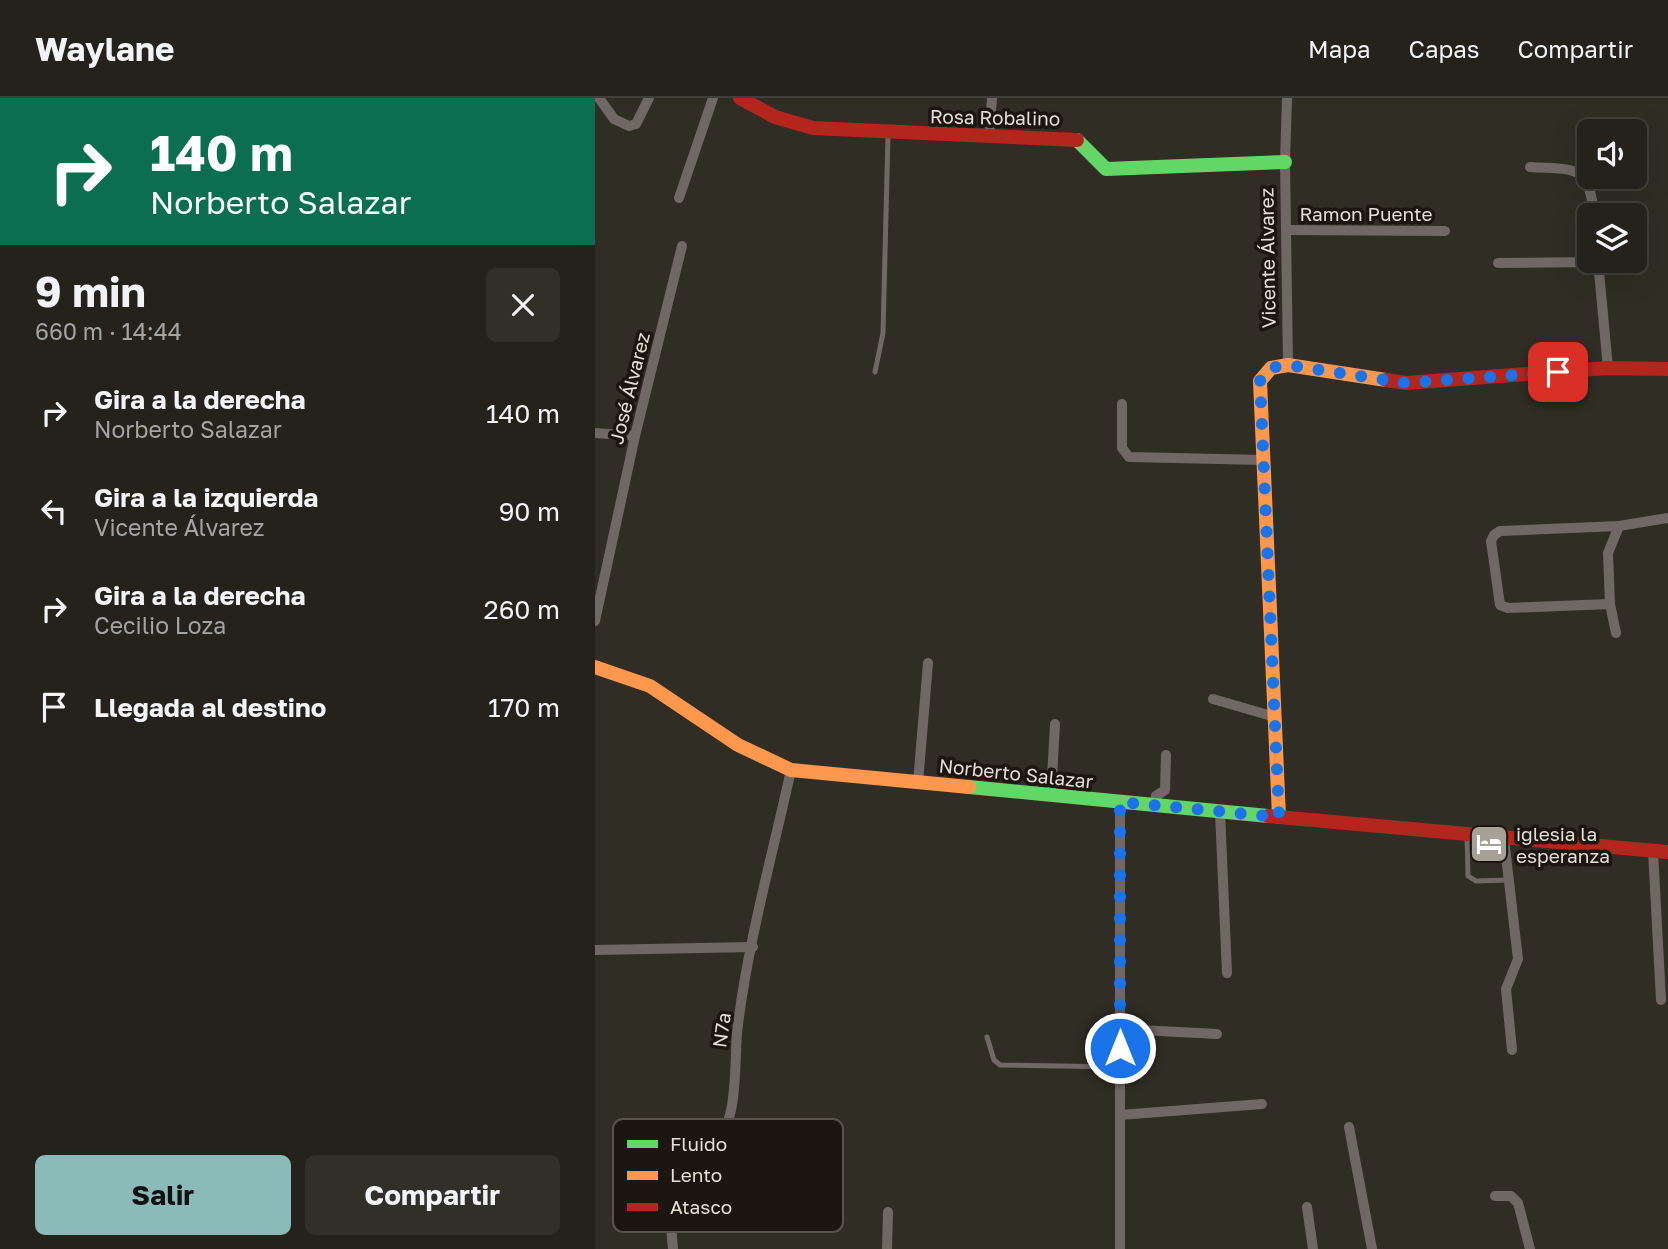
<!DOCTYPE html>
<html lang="es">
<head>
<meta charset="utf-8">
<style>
	:root { --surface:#24221b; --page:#302f28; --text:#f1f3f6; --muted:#a3a4a3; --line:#413f3a; --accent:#8bbbb9 }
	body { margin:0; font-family:"Golos Text",sans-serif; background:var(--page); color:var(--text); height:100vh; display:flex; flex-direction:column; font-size:26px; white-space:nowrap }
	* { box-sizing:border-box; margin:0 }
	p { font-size:23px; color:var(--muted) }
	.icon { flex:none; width:38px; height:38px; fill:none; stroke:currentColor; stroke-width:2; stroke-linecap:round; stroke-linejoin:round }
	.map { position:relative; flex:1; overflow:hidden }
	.side { display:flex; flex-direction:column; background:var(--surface); width:595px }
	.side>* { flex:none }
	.hud { background:#0b6e4f; color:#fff; overflow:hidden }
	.controls { position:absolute; left:982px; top:21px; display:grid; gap:14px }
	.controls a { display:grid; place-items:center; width:70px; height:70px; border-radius:10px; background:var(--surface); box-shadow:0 7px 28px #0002,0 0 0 2px var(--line); font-size:35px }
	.pin { position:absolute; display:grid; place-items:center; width:60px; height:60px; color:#fff; margin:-30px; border-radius:14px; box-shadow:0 4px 10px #0006 }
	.me { position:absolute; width:77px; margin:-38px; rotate:0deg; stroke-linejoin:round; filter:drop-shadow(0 0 5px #0008) }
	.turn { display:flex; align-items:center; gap:24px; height:147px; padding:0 35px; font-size:32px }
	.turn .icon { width:91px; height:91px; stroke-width:2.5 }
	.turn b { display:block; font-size:49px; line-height:60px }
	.round { display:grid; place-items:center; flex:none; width:74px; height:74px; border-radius:10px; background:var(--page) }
	.summary { display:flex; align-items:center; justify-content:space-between; height:119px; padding:0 35px }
	h1 { font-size:42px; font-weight:700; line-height:52px }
	.primary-button { display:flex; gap:14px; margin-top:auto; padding:14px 35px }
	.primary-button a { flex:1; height:80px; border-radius:10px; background:var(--accent); color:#111; font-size:28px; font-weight:700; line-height:80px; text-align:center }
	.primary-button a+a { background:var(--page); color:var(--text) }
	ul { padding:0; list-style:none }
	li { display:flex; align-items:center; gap:21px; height:98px; padding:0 35px }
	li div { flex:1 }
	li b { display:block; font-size:26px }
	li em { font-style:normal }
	header { display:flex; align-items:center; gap:42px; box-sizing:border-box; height:98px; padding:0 35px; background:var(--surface); border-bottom:2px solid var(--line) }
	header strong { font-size:33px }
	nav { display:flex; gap:38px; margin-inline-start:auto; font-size:24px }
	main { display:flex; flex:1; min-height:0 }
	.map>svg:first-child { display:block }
</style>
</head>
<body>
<header>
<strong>Waylane</strong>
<nav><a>Mapa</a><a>Capas</a><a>Compartir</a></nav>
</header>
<main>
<section class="side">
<div class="hud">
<div class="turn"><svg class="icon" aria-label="right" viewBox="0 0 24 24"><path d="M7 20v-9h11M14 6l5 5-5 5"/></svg><div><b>140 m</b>Norberto Salazar</div></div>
</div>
<div class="summary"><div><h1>9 min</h1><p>660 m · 14:44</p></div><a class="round"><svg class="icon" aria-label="close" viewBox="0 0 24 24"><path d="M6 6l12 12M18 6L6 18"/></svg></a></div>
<ul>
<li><svg class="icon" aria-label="right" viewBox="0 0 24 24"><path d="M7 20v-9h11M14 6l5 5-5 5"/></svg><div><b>Gira a la derecha</b><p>Norberto Salazar</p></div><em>140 m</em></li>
<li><svg class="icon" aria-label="left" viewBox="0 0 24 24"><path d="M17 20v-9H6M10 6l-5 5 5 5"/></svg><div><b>Gira a la izquierda</b><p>Vicente Álvarez</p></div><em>90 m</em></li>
<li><svg class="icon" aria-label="right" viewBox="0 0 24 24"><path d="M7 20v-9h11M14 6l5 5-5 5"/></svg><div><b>Gira a la derecha</b><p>Cecilio Loza</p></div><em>260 m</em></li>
<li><svg class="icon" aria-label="arrive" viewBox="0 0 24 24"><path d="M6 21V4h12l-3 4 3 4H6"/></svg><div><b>Llegada al destino</b></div><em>170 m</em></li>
</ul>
<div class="primary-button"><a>Salir</a><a>Compartir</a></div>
</section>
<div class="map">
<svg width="1073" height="1151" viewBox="0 0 1073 1151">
	<rect width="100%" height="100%" fill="#302d24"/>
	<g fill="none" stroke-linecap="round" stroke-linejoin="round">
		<g stroke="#706865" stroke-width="5">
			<polyline points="280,274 288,235 293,37"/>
			<polyline points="872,738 873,778 881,783 912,782"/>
			<polyline points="392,939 399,962 405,967 525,969"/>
		</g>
		<g stroke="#706865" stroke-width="10">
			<polyline points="4,0 19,21 34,28 41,26 54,0"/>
			<polyline points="692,0 690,64 693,267"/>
			<polyline points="394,39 397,0"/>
			<path d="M935 69C979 72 994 65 999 117"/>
			<polyline points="84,100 118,0"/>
			<polyline points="692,132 850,133"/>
			<polyline points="1003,163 1013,270"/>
			<polyline points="903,165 1004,164"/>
			<polyline points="527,306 527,350 534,359 669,362"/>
			<polyline points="0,335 40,338"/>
			<polyline points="1015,506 913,510 905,507 896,443 899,437 905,433 1024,428 1073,420"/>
			<polyline points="0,523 40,338 87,148"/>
			<polyline points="1021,535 1015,506 1013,455 1024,428"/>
			<polyline points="618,601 680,619"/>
			<polyline points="323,685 333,565"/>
			<polyline points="456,697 460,626"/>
			<polyline points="525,704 525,1151"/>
			<polyline points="559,708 561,698 570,692 571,657"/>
			<polyline points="625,714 632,875"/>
			<polyline points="909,741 923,861 911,891 917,952"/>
			<polyline points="1058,753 1066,902"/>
			<polyline points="0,852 158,849"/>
			<polyline points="525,931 622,936"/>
			<polyline points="525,1017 667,1006"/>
			<polyline points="754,1029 777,1151"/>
			<polyline points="900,1098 916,1098 923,1105 935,1151"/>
			<polyline points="712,1109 718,1151"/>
			<path d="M78 1151 69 1049 74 1044 126 1034C142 1022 140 957 142 935 152 847 177 759 196 672"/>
			<polyline points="292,1151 293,1114"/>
		</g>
		<g stroke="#63d668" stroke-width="14">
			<polyline points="482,42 511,71 690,64"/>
			<polyline points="374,689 673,718"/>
		</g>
		<g stroke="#ff974d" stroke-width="14">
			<polyline points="0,569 55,588 143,647 196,672 374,689"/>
			<polyline points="684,719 665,283 676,270 693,267 791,282"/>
		</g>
		<g stroke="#b3261e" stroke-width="14">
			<polyline points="145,0 180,19 218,30 482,42"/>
			<polyline points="791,282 811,285 1013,270 1073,271"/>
			<polyline points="673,718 1073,754"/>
		</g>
	</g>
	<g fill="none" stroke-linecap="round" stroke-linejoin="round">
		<path stroke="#1a73e8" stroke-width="12" stroke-dasharray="0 21.6" d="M525 950V704L684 719 665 283C672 269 679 269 693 267L811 285 963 274"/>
	</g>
	<defs>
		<g id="hotel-square" transform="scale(2.0125)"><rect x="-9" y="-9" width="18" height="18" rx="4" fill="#a5a197" stroke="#1b1710"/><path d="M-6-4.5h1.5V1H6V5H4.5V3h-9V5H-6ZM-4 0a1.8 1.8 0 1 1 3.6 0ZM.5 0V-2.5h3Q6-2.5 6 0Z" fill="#fff"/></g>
	</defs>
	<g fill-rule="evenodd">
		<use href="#hotel-square" x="894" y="746"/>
	</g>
	<g text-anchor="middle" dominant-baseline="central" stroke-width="7" stroke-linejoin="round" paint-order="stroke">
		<g font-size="19" fill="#e4dfd5" stroke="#1b1710">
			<text transform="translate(400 19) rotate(1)">Rosa Robalino</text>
			<text x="771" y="115">Ramon Puente</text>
			<text transform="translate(672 160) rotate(-91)">Vicente Álvarez</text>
			<text transform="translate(34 290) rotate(-76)">José Álvarez</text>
			<text transform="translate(421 675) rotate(6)">Norberto Salazar</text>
			<text transform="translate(126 932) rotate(-82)">N7a</text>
		</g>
		<g font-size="19" fill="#e4dfd5" stroke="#1b1710" text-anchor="start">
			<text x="921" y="735">iglesia la<tspan x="921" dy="22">esperanza</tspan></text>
		</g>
	</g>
	<rect x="18" y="1021" width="230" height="113" rx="10" fill="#1b1710" stroke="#57534b" stroke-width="2"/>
	<rect x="32" y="1042" width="31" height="8" fill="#63d668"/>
	<rect x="32" y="1073" width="31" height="9" fill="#ff974d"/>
	<rect x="32" y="1105" width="31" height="8" fill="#b3261e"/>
	<g font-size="19" fill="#e4dfd5">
		<text x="75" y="1053">Fluido</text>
		<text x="75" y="1084">Lento</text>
		<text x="75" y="1116">Atasco</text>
	</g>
</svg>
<div class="controls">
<a><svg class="icon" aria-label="sound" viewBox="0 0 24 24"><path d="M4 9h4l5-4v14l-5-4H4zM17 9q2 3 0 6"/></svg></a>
<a><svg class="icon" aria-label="layers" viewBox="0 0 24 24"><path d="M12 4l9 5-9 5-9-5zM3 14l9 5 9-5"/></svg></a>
</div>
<div class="pin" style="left:963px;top:274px;background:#d93025"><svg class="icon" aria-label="arrive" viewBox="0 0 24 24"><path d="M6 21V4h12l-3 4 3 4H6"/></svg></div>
<svg class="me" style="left:525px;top:950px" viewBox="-20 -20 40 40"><circle r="17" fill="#1a73e8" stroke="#fff" stroke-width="3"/><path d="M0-11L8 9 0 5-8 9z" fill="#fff"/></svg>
</div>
</main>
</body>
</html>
